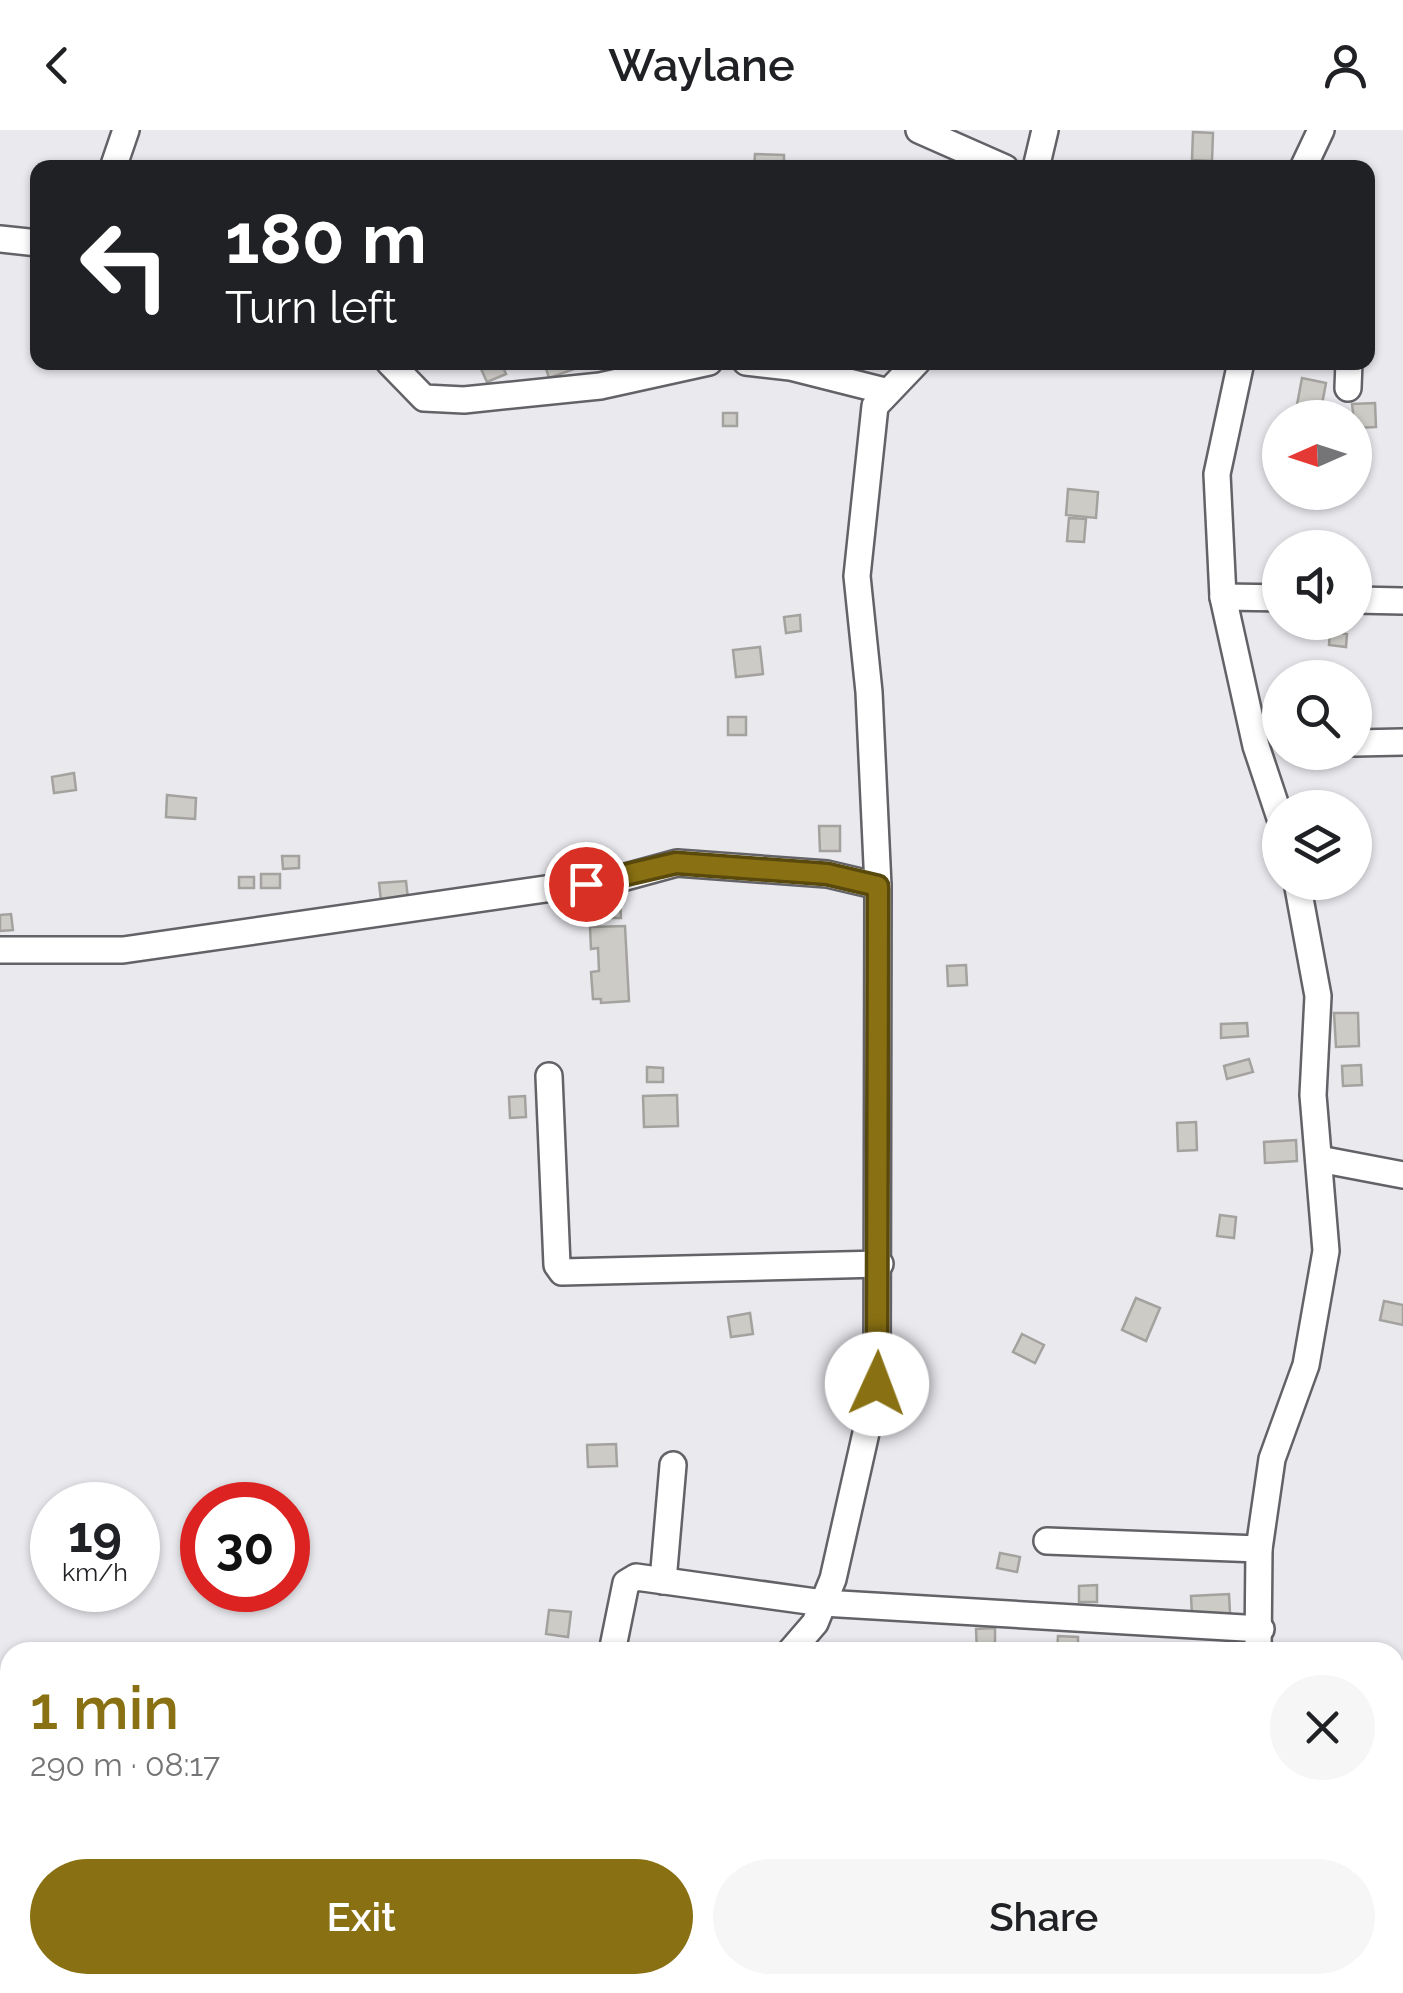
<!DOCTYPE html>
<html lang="en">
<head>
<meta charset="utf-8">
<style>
	:root { --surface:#fff; --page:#f6f6f6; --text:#202124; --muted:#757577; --accent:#897012 }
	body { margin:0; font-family:Raleway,sans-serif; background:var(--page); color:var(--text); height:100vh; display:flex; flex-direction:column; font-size:38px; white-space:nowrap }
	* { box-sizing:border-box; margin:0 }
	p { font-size:32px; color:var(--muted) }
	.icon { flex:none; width:55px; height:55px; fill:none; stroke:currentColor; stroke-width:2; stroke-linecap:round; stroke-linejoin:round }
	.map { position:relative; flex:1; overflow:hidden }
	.drawer { position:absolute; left:0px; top:1512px; width:1405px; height:352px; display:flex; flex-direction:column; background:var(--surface); border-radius:30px 30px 0 0; box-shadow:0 2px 8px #0004 }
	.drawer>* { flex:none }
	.top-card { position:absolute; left:30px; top:30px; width:1345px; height:210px; border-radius:20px; box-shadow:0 2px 8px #0004; background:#202124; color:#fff; overflow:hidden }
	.needle { width:65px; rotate:267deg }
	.buttons { position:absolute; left:1262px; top:270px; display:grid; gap:20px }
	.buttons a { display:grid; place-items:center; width:110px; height:110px; border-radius:50%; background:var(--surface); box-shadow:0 2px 8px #0004; font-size:50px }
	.speed { position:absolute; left:30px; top:1352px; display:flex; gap:20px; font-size:50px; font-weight:700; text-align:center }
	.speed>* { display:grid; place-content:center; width:130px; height:130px; border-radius:50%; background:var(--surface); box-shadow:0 2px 8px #0004; line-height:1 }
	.speed small { font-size:25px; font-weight:400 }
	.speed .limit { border:15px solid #d22; background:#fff; color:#111 }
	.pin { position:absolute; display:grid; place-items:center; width:85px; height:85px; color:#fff; margin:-42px; border:5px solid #fff; border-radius:50%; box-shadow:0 2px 10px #0007 }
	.me { position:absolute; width:110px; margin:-55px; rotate:2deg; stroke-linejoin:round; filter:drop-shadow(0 0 8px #0008) }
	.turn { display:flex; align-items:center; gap:35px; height:210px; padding:0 30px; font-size:45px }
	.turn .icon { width:130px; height:130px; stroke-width:2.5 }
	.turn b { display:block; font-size:70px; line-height:85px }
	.round { display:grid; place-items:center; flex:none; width:105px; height:105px; border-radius:52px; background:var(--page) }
	.summary { display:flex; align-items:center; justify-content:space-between; height:170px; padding:0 30px }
	h1 { font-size:60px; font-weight:600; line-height:75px; color:var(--accent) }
	.primary-button { display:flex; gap:20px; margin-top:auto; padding:20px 30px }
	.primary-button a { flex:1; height:115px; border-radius:60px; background:var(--accent); color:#fff; font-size:40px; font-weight:600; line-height:115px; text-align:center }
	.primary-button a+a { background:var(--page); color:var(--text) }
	header { display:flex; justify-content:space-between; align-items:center; height:130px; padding:0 30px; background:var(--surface); font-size:45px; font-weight:600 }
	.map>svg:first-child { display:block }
</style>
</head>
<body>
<header><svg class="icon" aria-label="back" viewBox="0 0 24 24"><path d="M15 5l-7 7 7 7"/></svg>Waylane<svg class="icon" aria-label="person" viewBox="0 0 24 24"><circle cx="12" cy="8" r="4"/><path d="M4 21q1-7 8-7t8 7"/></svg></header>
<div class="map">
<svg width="1403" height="1863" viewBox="0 0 1403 1863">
	<rect width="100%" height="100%" fill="#e9e9ee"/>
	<g fill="#cdcbc6" stroke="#a4a29e" stroke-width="2.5">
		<polygon points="1193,2 1213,3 1212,31 1192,30"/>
		<polygon points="755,24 784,25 784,38 754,38"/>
		<polygon points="478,232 501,232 506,244 487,252"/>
		<polygon points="544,232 582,232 583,236 549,248"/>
		<polygon points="1302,248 1326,253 1320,285 1296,280"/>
		<polygon points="1375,273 1376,297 1355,298 1352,274"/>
		<rect x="723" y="283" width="14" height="13"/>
		<polygon points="1068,359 1098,362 1096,388 1066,385"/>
		<polygon points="1069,388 1086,389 1084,412 1067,411"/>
		<polygon points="800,485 801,501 786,503 784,487"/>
		<polygon points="1330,502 1347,504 1346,517 1329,515"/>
		<polygon points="760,517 763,544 736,547 733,520"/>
		<rect x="728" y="587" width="18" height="18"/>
		<polygon points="74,643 76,660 54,663 52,647"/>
		<polygon points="167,665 196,668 195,689 166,687"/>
		<polygon points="819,696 840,696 840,721 820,721"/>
		<polygon points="282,726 299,726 299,738 283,739"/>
		<rect x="261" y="744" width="19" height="14"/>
		<rect x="239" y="747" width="15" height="11"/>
		<polygon points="406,751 408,769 381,771 379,753"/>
		<polygon points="620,771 621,788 604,788 603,772"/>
		<polygon points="11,784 13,800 0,801 0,785"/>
		<polygon points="625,796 629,871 601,873 601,869 593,869 591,842 599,841 598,818 591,819 590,797"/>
		<polygon points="966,835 967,855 948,856 947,836"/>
		<polygon points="1334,883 1358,883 1359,916 1336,917"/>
		<polygon points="1247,893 1248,906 1221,908 1221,894"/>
		<polygon points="1249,929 1253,942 1227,949 1224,936"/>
		<polygon points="1361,935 1362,955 1343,956 1342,936"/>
		<polygon points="647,937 663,938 663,952 647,952"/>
		<polygon points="677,965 678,996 644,997 643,966"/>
		<polygon points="525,966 526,987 510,988 509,967"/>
		<polygon points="1196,992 1197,1020 1178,1021 1177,993"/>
		<polygon points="1296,1010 1297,1031 1265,1033 1264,1012"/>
		<polygon points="1220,1085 1236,1087 1234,1108 1217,1106"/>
		<polygon points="1136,1168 1160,1178 1146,1211 1122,1200"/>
		<polygon points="1384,1171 1403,1175 1403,1195 1380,1190"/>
		<polygon points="750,1183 753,1204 731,1207 728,1187"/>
		<polygon points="1022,1204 1044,1215 1035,1233 1013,1222"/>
		<polygon points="616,1314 617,1336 588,1337 587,1315"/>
		<polygon points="1000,1423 1020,1427 1017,1442 997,1438"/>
		<polygon points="1097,1455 1097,1472 1079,1472 1079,1456"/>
		<polygon points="1229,1464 1230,1483 1192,1485 1191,1466"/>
		<polygon points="549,1480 571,1482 568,1507 546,1504"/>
		<polygon points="995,1498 995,1522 977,1522 976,1499"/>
		<polygon points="1058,1506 1078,1507 1078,1522 1057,1522"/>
	</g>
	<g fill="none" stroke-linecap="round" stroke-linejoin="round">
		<g stroke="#626267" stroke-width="30">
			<g id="minor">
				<polyline points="919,0 1005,38"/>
				<polyline points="113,38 126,0"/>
				<polyline points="1036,38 1045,0"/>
				<polyline points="1303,38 1321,0"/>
				<polyline points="0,109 38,113"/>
				<polyline points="389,232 424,268 464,270 600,256 709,232"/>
				<polyline points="746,232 790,237 885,261"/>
				<polyline points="1241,232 1217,344 1223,467 1256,616 1280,688"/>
				<polyline points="1348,258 1349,232"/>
				<polyline points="1223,467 1280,468"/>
				<polyline points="1355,470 1403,471"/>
				<polyline points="1355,613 1403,612"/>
				<polyline points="0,820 123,820 622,748 677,733 827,744 878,756 869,562 857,446 875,276 917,232"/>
				<polyline points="549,946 557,1135 562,1142 880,1134"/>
				<polyline points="1319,1029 1403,1045"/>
				<polyline points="1047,1411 1259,1419"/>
				<polyline points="663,1451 673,1335"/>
				<polyline points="612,1522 626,1453 636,1447 823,1473 1261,1499"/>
				<polyline points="790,1522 815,1493 833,1449 877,1254 878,756"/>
				<polyline points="1258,1522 1259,1419 1272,1329 1306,1235 1326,1121 1313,965 1318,866 1297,752"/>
				<polyline points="533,1863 538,1855"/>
				<polyline points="1164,1863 1167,1855"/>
			</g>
		</g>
		<use href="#minor" stroke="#fff" stroke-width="25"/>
	</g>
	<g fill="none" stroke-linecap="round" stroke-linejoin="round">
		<g stroke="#59490c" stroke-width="25">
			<polyline id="route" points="586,754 676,733 827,744 878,756 877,1254"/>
		</g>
		<use href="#route" stroke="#897012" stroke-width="18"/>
	</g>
</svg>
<div class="buttons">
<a><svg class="needle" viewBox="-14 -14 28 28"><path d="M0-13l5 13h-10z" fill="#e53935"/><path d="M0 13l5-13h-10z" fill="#757577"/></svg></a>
<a><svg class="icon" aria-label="sound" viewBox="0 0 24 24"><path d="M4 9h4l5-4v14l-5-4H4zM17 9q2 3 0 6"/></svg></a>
<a><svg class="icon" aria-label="search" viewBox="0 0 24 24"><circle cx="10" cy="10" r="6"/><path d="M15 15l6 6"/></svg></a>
<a><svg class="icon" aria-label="layers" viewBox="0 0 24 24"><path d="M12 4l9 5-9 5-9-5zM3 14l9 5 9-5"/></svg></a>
</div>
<div class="speed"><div>19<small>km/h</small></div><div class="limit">30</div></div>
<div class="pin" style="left:586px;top:754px;background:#d93025"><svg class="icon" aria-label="arrive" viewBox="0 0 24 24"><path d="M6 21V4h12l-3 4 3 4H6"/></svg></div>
<svg class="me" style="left:877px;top:1254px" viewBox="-20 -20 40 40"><circle r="19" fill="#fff"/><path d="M0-13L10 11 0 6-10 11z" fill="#897012"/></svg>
<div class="top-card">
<div class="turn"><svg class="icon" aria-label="left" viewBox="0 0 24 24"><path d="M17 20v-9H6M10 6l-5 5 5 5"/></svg><div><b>180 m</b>Turn left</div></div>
</div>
<section class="drawer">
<div class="summary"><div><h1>1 min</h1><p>290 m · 08:17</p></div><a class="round"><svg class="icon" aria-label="close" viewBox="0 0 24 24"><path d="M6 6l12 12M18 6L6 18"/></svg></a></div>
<div class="primary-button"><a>Exit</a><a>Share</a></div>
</section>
</div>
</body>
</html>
